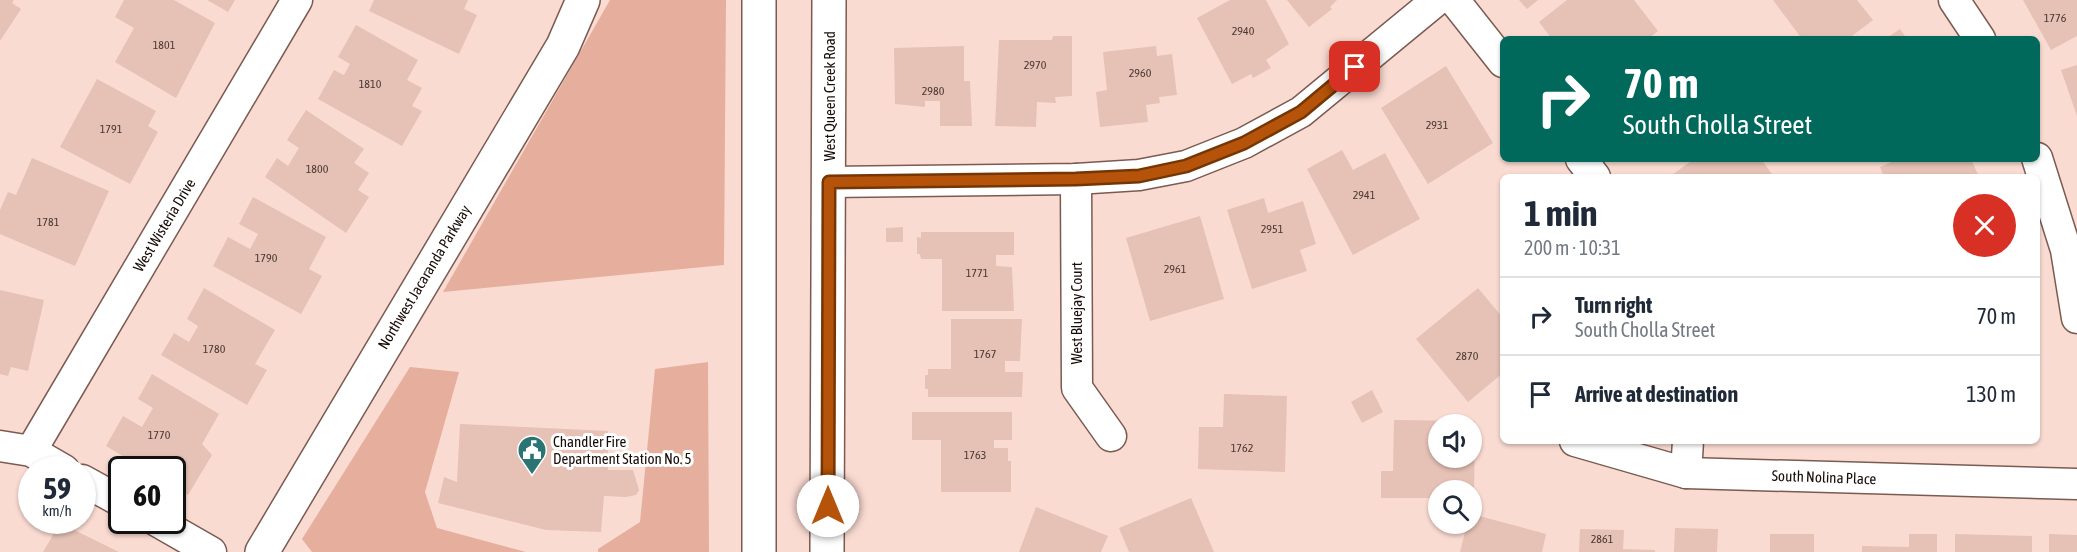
<!DOCTYPE html>
<html lang="en">
<head>
<meta charset="utf-8">
<style>
	:root { --surface:#fff; --page:#f2f2f3; --text:#1f2937; --muted:#747a83; --line:#e0e1e3 }
	body { margin:0; font-family:"Asap Condensed",sans-serif; background:var(--page); color:var(--text); height:100vh; display:flex; flex-direction:column; font-size:22px; white-space:nowrap }
	* { box-sizing:border-box; margin:0 }
	p { font-size:20px; color:var(--muted) }
	.icon { flex:none; width:33px; height:33px; fill:none; stroke:currentColor; stroke-width:2; stroke-linecap:round; stroke-linejoin:round }
	.map { position:relative; flex:1; overflow:hidden }
	.side { position:absolute; left:1500px; top:174px; width:540px; height:270px; display:flex; flex-direction:column; background:var(--surface); border-radius:9px; box-shadow:0 2px 4px #0004 }
	.side>* { flex:none }
	.hud { position:absolute; left:1500px; top:36px; width:540px; height:126px; border-radius:9px; box-shadow:0 2px 4px #0004; background:#00695c; color:#fff; overflow:hidden }
	.tools { position:absolute; left:1428px; top:414px; display:grid; gap:12px }
	.tools a { display:grid; place-items:center; width:54px; height:54px; border-radius:50%; background:var(--surface); box-shadow:0 2px 4px #0004; font-size:30px }
	.speed { position:absolute; left:18px; top:456px; display:flex; gap:12px; font-size:30px; font-weight:700; text-align:center }
	.speed>* { display:grid; place-content:center; width:78px; height:78px; border-radius:50%; background:var(--surface); box-shadow:0 2px 4px #0004; line-height:1 }
	.speed small { font-size:15px; font-weight:400 }
	.speed .limit { border:3px solid #111; border-radius:9px; background:#fff; color:#111 }
	.pin { position:absolute; display:grid; place-items:center; width:51px; height:51px; color:#fff; margin:-26px; border-radius:12px; box-shadow:0 3px 9px #0006 }
	.me { position:absolute; width:66px; margin:-33px; rotate:0deg; stroke-linejoin:round; filter:drop-shadow(0 0 4px #0008) }
	.turn { display:flex; align-items:center; gap:21px; height:126px; padding:0 24px; font-size:27px }
	.turn .icon { width:78px; height:78px; stroke-width:2.5 }
	.turn b { display:block; font-size:42px; line-height:51px }
	.round { display:grid; place-items:center; flex:none; width:63px; height:63px; border-radius:32px; background:var(--page) }
	.summary { display:flex; align-items:center; justify-content:space-between; height:102px; padding:0 24px }
	h1 { font-size:36px; font-weight:700; line-height:45px }
	ul { padding:0; list-style:none }
	li { display:flex; align-items:center; gap:18px; height:78px; padding:0 24px; border-top:2px solid var(--line) }
	li div { flex:1 }
	li b { display:block; font-size:22px }
	li em { font-style:normal }
	.map>svg:first-child { display:block }
</style>
</head>
<body>
<div class="map">
<svg width="2077" height="552" viewBox="0 0 2077 552">
	<rect width="100%" height="100%" fill="#fadbd2"/>
	<g fill="#e6ae9d">
		<polygon points="610,0 726,0 724,265 443,292"/>
		<polygon points="708,362 709,552 598,552 598,549 640,522 655,369"/>
		<polygon points="410,367 459,372 425,492 437,528 526,552 312,552 302,539"/>
	</g>
	<g fill="#e6c1b5" fill-rule="evenodd">
		<polygon points="0,0 14,0 12,3 21,9 0,41"/>
		<polygon points="124,0 174,0 215,23 176,98 115,62 134,28 115,17"/>
		<polygon points="207,0 235,0 228,12"/>
		<polygon points="374,0 468,0 464,9 477,15 459,54 369,11"/>
		<polygon points="1230,0 1266,0 1289,44 1266,60 1271,68 1253,78 1251,74 1232,84 1197,18"/>
		<polygon points="1287,0 1337,0 1330,7 1332,9 1309,27"/>
		<polygon points="1519,0 1538,0 1527,9"/>
		<polygon points="1567,0 1634,0 1658,31 1648,39 1552,39 1539,22"/>
		<polygon points="1773,0 1857,0 1873,20 1848,39 1802,39"/>
		<polygon points="2023,0 2077,0 2077,36 2051,50"/>
		<polygon points="356,25 418,60 407,80 422,88 412,106 422,111 402,146 318,99 334,70 344,75 350,64 338,57"/>
		<polygon points="1900,29 1907,39 1885,39"/>
		<polygon points="1053,36 1072,36 1072,96 1055,97 1056,103 1037,102 1036,127 995,126 999,40 1052,40"/>
		<polygon points="964,46 964,81 970,81 972,126 940,126 940,101 925,101 925,107 895,104 894,48"/>
		<polygon points="1156,46 1157,56 1172,54 1177,95 1159,97 1160,103 1146,105 1148,122 1100,127 1096,92 1107,90 1103,52"/>
		<polygon points="2077,65 2077,116 2061,70"/>
		<polygon points="1446,66 1493,143 1428,184 1381,108"/>
		<polygon points="97,79 156,111 148,126 158,132 130,184 60,147"/>
		<polygon points="306,110 364,149 354,163 369,173 358,190 369,197 346,233 265,177 277,158 288,166 299,148 287,140"/>
		<polygon points="1342,150 1353,170 1385,153 1420,219 1353,255 1307,169"/>
		<polygon points="32,158 109,191 75,266 0,234 0,210 8,192 16,195"/>
		<polygon points="1694,159 1761,159 1774,177 1669,177"/>
		<polygon points="1898,159 1971,159 1979,177 1884,177 1880,167"/>
		<polygon points="253,197 326,237 309,269 322,276 301,314 213,266 228,237 250,249 258,234 239,224"/>
		<polygon points="1264,198 1268,213 1303,201 1316,244 1300,250 1307,271 1252,289 1227,210"/>
		<polygon points="1200,216 1224,299 1150,321 1126,238"/>
		<polygon points="903,227 903,242 886,242 886,228"/>
		<polygon points="921,232 1014,232 1014,255 996,255 996,266 1012,267 1014,311 942,311 942,259 921,259 920,254 917,254 917,237 921,238"/>
		<polygon points="204,288 275,330 255,364 267,370 247,405 161,355 174,333 189,342 198,326 187,319"/>
		<polygon points="1478,288 1503,318 1503,373 1468,402 1416,339"/>
		<polygon points="0,290 44,300 28,371 11,367 8,376 0,374"/>
		<polygon points="951,319 1022,319 1020,361 1005,361 1005,372 1023,372 1022,397 928,397 928,389 925,389 925,375 928,375 928,369 951,369"/>
		<polygon points="152,374 219,414 202,444 212,455 188,495 172,485 172,470 146,470 106,446 123,416 142,427 153,408 138,399"/>
		<polygon points="1372,390 1383,412 1362,423 1351,402"/>
		<polygon points="1224,394 1287,396 1285,472 1198,469 1199,427 1223,427"/>
		<polygon points="912,412 1012,412 1012,440 994,440 994,448 1008,448 1008,461 1011,461 1011,492 941,492 941,440 912,440"/>
		<path d="M1394 420 1475 421 1474 499H1472V490H1438V498H1381V471H1393ZM1438 424H1472V458H1438Z"/>
		<polygon points="460,424 608,431 608,470 633,470 639,490 636,495 626,497 604,496 601,532 546,530 438,503 444,477 457,482"/>
		<polygon points="1191,498 1214,552 1129,552 1119,528"/>
		<polygon points="1036,507 1108,536 1101,552 1019,552"/>
		<polygon points="1472,514 1546,534 1542,552 1460,552 1467,524 1472,524"/>
		<polygon points="60,523 119,552 43,552"/>
		<polygon points="1675,528 1718,529 1717,552 1674,552"/>
		<polygon points="1580,529 1624,530 1623,549 1655,550 1655,552 1579,552"/>
		<rect x="1770" y="534" width="44" height="18"/>
		<polygon points="1909,534 1937,534 1937,552 1862,552 1862,546 1909,547"/>
		<polygon points="1955,534 2032,536 2032,552 1955,552"/>
		<polygon points="2049,534 2077,535 2077,552 2049,552"/>
	</g>
	<g fill="none" stroke-linecap="round" stroke-linejoin="round">
		<g stroke="#7b5b51" stroke-width="33">
			<g id="street">
				<polyline points="1454,0 1503,62"/>
				<polyline points="1954,0 1980,39"/>
				<polyline points="2037,158 2066,250 2077,318"/>
				<polyline points="1581,159 1595,177"/>
				<polyline points="1076,179 1077,388 1111,436"/>
				<polyline points="829,182 1076,179 1139,175 1186,166 1244,143 1301,112 1437,0"/>
				<polyline points="1575,441 1686,473 2077,484"/>
				<polyline points="0,446 31,451 64,470"/>
				<polyline points="31,451 297,0"/>
				<polyline points="1686,473 1688,441"/>
				<polyline points="82,480 122,502"/>
				<polyline points="155,520 211,552"/>
			</g>
		</g>
		<g stroke="#7b5b51" stroke-width="36">
			<polyline id="secondary" points="262,552 563,46 583,0"/>
		</g>
		<g stroke="#7b5b51" stroke-width="36">
			<g id="primary">
				<polyline points="759,0 759,552"/>
				<polyline points="827,552 829,0"/>
			</g>
		</g>
		<use href="#street" stroke="#fff" stroke-width="30"/>
		<use href="#secondary" stroke="#fff" stroke-width="33"/>
		<use href="#primary" stroke="#fff" stroke-width="33"/>
	</g>
	<g fill="none" stroke-linecap="round" stroke-linejoin="round">
		<g stroke="#753606" stroke-width="15">
			<polyline id="route" points="828,506 829,182 1076,179 1139,176 1186,166 1244,143 1301,112 1355,67"/>
		</g>
		<use href="#route" stroke="#b45309" stroke-width="10"/>
	</g>
	<defs>
		<g id="civic-pin" transform="scale(1.5)"><path d="M0 17L-7.5 6A9.5 9.5 0 1 1 7.5 6Z" fill="#2a7473" stroke="#fff"/><path d="M-.6-6.5H3V-4.5H.6V-3L4-1V1h2V6H-6V1h2V-1L-.6-3ZM-1.2 2.5V6h2.4V2.5Z" fill="#fff"/></g>
	</defs>
	<g fill-rule="evenodd">
		<use href="#civic-pin" x="532" y="450"/>
	</g>
	<g text-anchor="middle" dominant-baseline="central" stroke-width="6" stroke-linejoin="round" paint-order="stroke">
		<g font-size="12" fill="#4c3933">
			<text x="2055" y="18">1776</text>
			<text x="1243" y="31">2940</text>
			<text x="164" y="45">1801</text>
			<text x="1035" y="65">2970</text>
			<text x="1140" y="73">2960</text>
			<text x="370" y="84">1810</text>
			<text x="933" y="91">2980</text>
			<text x="1437" y="125">2931</text>
			<text x="111" y="129">1791</text>
			<text x="317" y="169">1800</text>
			<text x="1364" y="195">2941</text>
			<text x="48" y="222">1781</text>
			<text x="1272" y="229">2951</text>
			<text x="266" y="258">1790</text>
			<text x="1175" y="269">2961</text>
			<text x="977" y="273">1771</text>
			<text x="214" y="349">1780</text>
			<text x="985" y="354">1767</text>
			<text x="1467" y="356">2870</text>
			<text x="159" y="435">1770</text>
			<text x="1242" y="448">1762</text>
			<text x="975" y="455">1763</text>
			<text x="1602" y="539">2861</text>
		</g>
		<g font-size="15" fill="#180c08" stroke="#fff">
			<text transform="translate(829 96) rotate(-90)">West Queen Creek Road</text>
			<text transform="translate(164 225) rotate(-59)">West Wisteria Drive</text>
			<text transform="translate(424 277) rotate(-59)">Northwest Jacaranda Parkway</text>
			<text transform="translate(1076 313) rotate(-90)">West Bluejay Court</text>
			<text transform="translate(1824 477) rotate(2)">South Nolina Place</text>
		</g>
		<g font-size="15" fill="#180c08" stroke="#fff" text-anchor="start">
			<text x="553" y="441">Chandler Fire<tspan x="553" dy="17">Department Station No. 5</tspan></text>
		</g>
	</g>
</svg>
<div class="tools">
<a><svg class="icon" aria-label="sound" viewBox="0 0 24 24"><path d="M4 9h4l5-4v14l-5-4H4zM17 9q2 3 0 6"/></svg></a>
<a><svg class="icon" aria-label="search" viewBox="0 0 24 24"><circle cx="10" cy="10" r="6"/><path d="M15 15l6 6"/></svg></a>
</div>
<div class="speed"><div>59<small>km/h</small></div><div class="limit">60</div></div>
<div class="pin" style="left:1355px;top:67px;background:#d93025"><svg class="icon" aria-label="arrive" viewBox="0 0 24 24"><path d="M6 21V4h12l-3 4 3 4H6"/></svg></div>
<svg class="me" style="left:828px;top:506px" viewBox="-20 -20 40 40"><circle r="19" fill="#fff"/><path d="M0-13L10 11 0 6-10 11z" fill="#b45309"/></svg>
<div class="hud">
<div class="turn"><svg class="icon" aria-label="right" viewBox="0 0 24 24"><path d="M7 20v-9h11M14 6l5 5-5 5"/></svg><div><b>70 m</b>South Cholla Street</div></div>
</div>
<section class="side">
<div class="summary"><div><h1>1 min</h1><p>200 m · 10:31</p></div><a class="round" style="background:#d93025;color:#fff"><svg class="icon" aria-label="close" viewBox="0 0 24 24"><path d="M6 6l12 12M18 6L6 18"/></svg></a></div>
<ul>
<li><svg class="icon" aria-label="right" viewBox="0 0 24 24"><path d="M7 20v-9h11M14 6l5 5-5 5"/></svg><div><b>Turn right</b><p>South Cholla Street</p></div><em>70 m</em></li>
<li><svg class="icon" aria-label="arrive" viewBox="0 0 24 24"><path d="M6 21V4h12l-3 4 3 4H6"/></svg><div><b>Arrive at destination</b></div><em>130 m</em></li>
</ul>
</section>
</div>
</body>
</html>
